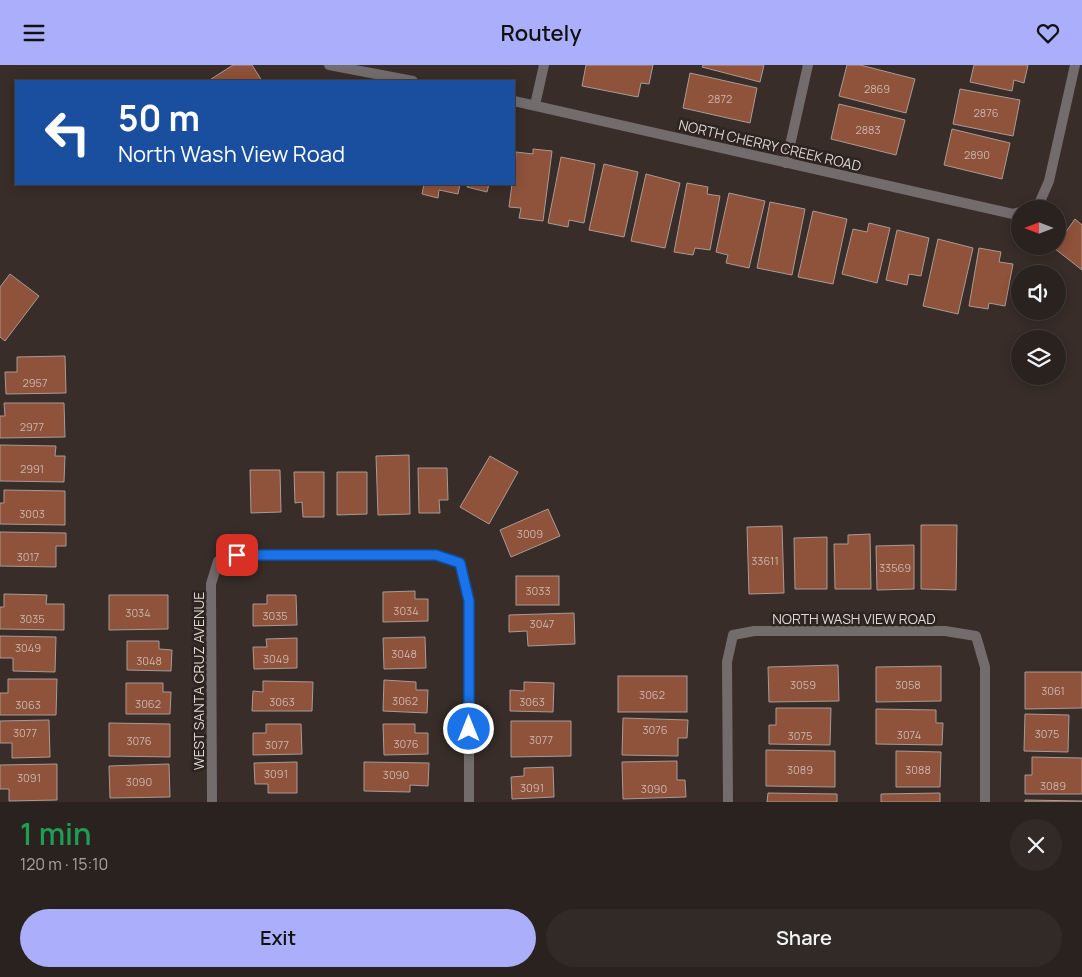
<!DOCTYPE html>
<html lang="en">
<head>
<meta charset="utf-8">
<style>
	:root { --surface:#2a221e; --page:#322a27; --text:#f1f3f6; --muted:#a5a4a4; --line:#463f3c; --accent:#abaffb }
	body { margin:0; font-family:Manrope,sans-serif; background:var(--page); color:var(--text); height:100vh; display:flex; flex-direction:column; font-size:19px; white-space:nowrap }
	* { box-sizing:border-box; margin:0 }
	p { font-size:16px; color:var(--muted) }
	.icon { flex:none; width:28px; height:28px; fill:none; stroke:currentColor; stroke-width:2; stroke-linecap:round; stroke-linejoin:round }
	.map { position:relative; height:737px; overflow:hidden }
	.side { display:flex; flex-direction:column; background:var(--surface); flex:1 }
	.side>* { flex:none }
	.top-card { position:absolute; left:15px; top:15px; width:500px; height:105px; border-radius:0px; box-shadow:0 2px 12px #0003,0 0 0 1px var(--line); background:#1a4fa0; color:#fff; overflow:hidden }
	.needle { width:32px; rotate:270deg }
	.fabs { position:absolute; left:1011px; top:135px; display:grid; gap:10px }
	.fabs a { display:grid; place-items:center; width:55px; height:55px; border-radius:50%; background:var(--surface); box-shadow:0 2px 12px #0003,0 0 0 1px var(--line); font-size:25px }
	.pin { position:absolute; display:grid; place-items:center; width:42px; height:42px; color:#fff; margin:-21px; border-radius:10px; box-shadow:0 2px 8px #0006 }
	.me { position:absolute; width:55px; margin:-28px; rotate:0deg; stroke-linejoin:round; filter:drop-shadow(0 0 4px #0008) }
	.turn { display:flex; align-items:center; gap:18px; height:105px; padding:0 20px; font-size:22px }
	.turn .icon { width:65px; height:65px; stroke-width:2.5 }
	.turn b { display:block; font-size:35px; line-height:42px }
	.round { display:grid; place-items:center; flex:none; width:52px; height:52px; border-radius:26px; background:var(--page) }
	.head { display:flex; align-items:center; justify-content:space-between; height:85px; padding:0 20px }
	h1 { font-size:30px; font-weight:600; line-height:38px; color:#1e9e55 }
	.button { display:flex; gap:10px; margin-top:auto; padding:10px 20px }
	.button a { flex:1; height:58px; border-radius:30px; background:var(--accent); color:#111; font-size:20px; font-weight:600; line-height:58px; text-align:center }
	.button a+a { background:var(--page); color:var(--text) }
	header { display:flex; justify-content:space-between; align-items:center; height:65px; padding:0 20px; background:var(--accent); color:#111; font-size:22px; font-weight:600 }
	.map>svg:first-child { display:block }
</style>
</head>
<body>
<header><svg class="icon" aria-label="menu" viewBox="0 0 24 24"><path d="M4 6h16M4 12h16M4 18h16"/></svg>Routely<svg class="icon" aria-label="heart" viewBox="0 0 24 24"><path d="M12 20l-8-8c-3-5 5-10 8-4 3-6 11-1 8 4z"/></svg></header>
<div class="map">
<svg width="1082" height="737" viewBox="0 0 1082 737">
	<rect width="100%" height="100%" fill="#382d28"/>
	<g fill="#8f523b" stroke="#a99b96">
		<polygon points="233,0 252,0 262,16 208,16"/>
		<polygon points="586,0 653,0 649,19 641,18 638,32 582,21"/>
		<polygon points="703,0 764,0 760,17 702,2"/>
		<polygon points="847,0 860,0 915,14 906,48 839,31"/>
		<polygon points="974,0 1028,0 1024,18 1014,15 1012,26 970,17"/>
		<polygon points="690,8 757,23 750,58 683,43"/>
		<polygon points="960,24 1020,35 1013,71 953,59"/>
		<polygon points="839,39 905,55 896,90 831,74"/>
		<polygon points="952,64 1010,78 1002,114 944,100"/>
		<polygon points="533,84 552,86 543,156 519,153 521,143 509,142 512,119 514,119 516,87 533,89"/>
		<polygon points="561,92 595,99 584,158 569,155 568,162 548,158"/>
		<polygon points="604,99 638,107 624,172 589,165"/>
		<polygon points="646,109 680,118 665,183 631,176"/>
		<polygon points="687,118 708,122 707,129 720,131 710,185 695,183 693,190 674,187"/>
		<polygon points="424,119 460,119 458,129 439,125 438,133 422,129"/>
		<polygon points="468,119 489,119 487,127 467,122"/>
		<polygon points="729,128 765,136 749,203 726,198 728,190 716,187"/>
		<polygon points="770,137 805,144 792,210 757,203"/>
		<polygon points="813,146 847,154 833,219 798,212"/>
		<polygon points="1075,154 1082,160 1082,205 1054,183 1058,181 1058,178"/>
		<polygon points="869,158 890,163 877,218 842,209 853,164 867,167"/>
		<polygon points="897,165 929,173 921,211 909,209 907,220 886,215"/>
		<polygon points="938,174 973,183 958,249 923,241"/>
		<polygon points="979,183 1001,187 999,197 1013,199 1005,241 989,238 988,244 969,241"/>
		<polygon points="10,209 39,231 5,276 0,272 0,222"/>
		<polygon points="65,291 66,328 6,329 5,307 17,307 17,292"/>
		<polygon points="4,338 64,338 65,372 0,373 0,351 5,351"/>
		<polygon points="0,380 56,381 55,391 65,391 64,417 0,416"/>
		<polygon points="409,390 410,449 378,450 376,391"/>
		<polygon points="490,391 518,407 489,459 460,442"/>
		<polygon points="418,403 447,403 448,435 439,435 440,448 419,448"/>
		<polygon points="250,405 280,405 281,447 251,448"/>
		<polygon points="294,407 324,407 324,452 303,452 302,437 295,438"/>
		<polygon points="337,407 367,407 367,449 337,450"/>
		<polygon points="4,425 65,426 65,460 0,459 0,438 4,438"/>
		<polygon points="548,444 560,471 511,492 500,465"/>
		<polygon points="921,460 957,460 956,525 921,524"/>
		<polygon points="782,461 784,528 749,529 747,462"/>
		<polygon points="0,467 66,468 66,481 56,481 56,502 0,501"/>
		<polygon points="870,469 871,524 835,524 834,479 848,479 848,470"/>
		<polygon points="827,472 827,524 795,524 794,473"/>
		<polygon points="914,480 914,524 877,525 876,481"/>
		<rect x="516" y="511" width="43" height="29"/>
		<polygon points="415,526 415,534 428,534 428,556 383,557 383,527"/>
		<polygon points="4,529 47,530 46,539 64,539 64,565 0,564 0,542 4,542"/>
		<polygon points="109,530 168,530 168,564 109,565"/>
		<polygon points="267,530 296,530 297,560 253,561 253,539 267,539"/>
		<polygon points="574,548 575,579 528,581 527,566 509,567 509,550"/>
		<polygon points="0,571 56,572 55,607 13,606 13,593 0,593"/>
		<polygon points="425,572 426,603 384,604 383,573"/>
		<polygon points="297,573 297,603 254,604 253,582 267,582 266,574"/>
		<polygon points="127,576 159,576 159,584 172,585 171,606 127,605"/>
		<polygon points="838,600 839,636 769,637 768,602"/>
		<polygon points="941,601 941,636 876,637 876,602"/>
		<polygon points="1025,607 1082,607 1082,643 1025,644"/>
		<rect x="618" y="611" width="69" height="36"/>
		<polygon points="8,614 57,614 56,650 0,650 0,628 8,628"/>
		<polygon points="384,615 416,617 416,625 428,625 427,648 383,646"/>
		<polygon points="263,616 313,617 312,646 252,646 253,626 263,627"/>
		<polygon points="524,617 554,618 553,647 510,646 510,625 524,626"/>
		<polygon points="126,618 163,618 163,627 171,627 170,649 126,649"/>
		<polygon points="776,643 831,643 830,680 769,679 769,660 776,660"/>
		<polygon points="876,644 936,645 936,658 943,658 942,680 876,679"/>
		<polygon points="1025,649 1069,650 1068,687 1024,686"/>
		<polygon points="623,653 688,655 687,673 678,673 678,691 622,690"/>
		<polygon points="49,655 50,692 12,693 12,678 0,678 0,656"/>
		<polygon points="511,656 571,656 571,691 511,692"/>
		<polygon points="109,658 170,659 170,692 109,691"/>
		<polygon points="266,659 301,659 302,689 253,690 253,668 266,668"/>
		<polygon points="383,659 415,659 415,668 428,668 428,689 384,690"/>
		<polygon points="766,685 835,686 835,722 766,721"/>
		<polygon points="896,686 941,687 940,722 896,722"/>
		<polygon points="1032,692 1082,693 1082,729 1025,729 1025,710 1032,710"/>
		<polygon points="677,696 677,715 685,715 686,732 623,734 622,697"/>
		<polygon points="297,697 297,728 268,728 268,719 255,719 254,698"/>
		<polygon points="364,697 429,698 428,721 410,720 410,727 364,726"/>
		<polygon points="57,699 57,735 9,736 9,724 0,724 0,700"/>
		<polygon points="169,699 170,732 110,733 109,701"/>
		<polygon points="553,702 554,732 512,734 511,712 524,711 524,703"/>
		<polygon points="768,728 837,729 837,737 767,737"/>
		<polygon points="940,728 940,737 881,737 881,729"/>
		<polygon points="1025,735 1082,736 1082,737 1025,737"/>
	</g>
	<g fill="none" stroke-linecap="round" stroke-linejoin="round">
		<g stroke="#726c6d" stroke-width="10">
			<polyline points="329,0 413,16"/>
			<polyline points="514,36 1013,149 1020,147"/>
			<polyline points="535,40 544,0"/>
			<polyline points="786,98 808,0"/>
			<polyline points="1029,144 1038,141 1049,116 1075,0"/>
			<polyline points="212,737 211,519 218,496 237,490 436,490 460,498 469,537 469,737"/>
			<polyline points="728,737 727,597 733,570 754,566 945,566 976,571 985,602 985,737"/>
		</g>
	</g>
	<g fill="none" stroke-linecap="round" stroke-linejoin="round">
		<g stroke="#114b97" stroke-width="12">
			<polyline id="route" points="237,490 436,490 460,498 469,536 469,664"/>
		</g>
		<use href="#route" stroke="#1a73e8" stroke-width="9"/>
	</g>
	<g text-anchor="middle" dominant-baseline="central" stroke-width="5" stroke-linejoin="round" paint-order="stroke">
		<g font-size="11" fill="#cbb6ae">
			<text x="877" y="23">2869</text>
			<text x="720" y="33">2872</text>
			<text x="986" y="47">2876</text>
			<text x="868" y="64">2883</text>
			<text x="977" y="89">2890</text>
			<text x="35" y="317">2957</text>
			<text x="32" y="361">2977</text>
			<text x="32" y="403">2991</text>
			<text x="32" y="448">3003</text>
			<text x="530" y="468">3009</text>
			<text x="28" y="491">3017</text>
			<text x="765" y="495">33611</text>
			<text x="895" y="502">33569</text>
			<text x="538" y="525">3033</text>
			<text x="406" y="545">3034</text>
			<text x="138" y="547">3034</text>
			<text x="275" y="550">3035</text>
			<text x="32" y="553">3035</text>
			<text x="542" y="558">3047</text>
			<text x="28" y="582">3049</text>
			<text x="404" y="588">3048</text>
			<text x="276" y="593">3049</text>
			<text x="149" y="595">3048</text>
			<text x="803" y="619">3059</text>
			<text x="908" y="619">3058</text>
			<text x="1053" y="625">3061</text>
			<text x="652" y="629">3062</text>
			<text x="405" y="635">3062</text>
			<text x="282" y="636">3063</text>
			<text x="532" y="636">3063</text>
			<text x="148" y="638">3062</text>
			<text x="28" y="639">3063</text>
			<text x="655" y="664">3076</text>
			<text x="25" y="667">3077</text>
			<text x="1047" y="668">3075</text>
			<text x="909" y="669">3074</text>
			<text x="800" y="670">3075</text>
			<text x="541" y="674">3077</text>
			<text x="139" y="675">3076</text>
			<text x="406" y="678">3076</text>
			<text x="277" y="679">3077</text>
			<text x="800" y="704">3089</text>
			<text x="918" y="704">3088</text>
			<text x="276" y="708">3091</text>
			<text x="396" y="709">3090</text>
			<text x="29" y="712">3091</text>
			<text x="139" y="716">3090</text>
			<text x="1053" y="720">3089</text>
			<text x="532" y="722">3091</text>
			<text x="654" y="723">3090</text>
		</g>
		<g font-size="14" fill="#dfd8d5" stroke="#2d231f">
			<text transform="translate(770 80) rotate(13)">NORTH CHERRY CREEK ROAD</text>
			<text x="854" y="553">NORTH WASH VIEW ROAD</text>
			<text transform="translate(198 616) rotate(-90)">WEST SANTA CRUZ AVENUE</text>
		</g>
	</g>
</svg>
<div class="fabs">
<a><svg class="needle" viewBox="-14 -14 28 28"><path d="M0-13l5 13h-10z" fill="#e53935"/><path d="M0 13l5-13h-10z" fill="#a5a4a4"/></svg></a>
<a><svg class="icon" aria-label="sound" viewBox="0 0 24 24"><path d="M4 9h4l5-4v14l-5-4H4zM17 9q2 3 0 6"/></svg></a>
<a><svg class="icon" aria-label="layers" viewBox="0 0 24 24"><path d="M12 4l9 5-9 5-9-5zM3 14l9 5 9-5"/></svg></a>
</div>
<div class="pin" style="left:237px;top:490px;background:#d93025"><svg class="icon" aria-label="arrive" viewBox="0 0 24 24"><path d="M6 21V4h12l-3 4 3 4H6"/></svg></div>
<svg class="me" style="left:469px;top:664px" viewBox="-20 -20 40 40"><circle r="17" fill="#1a73e8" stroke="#fff" stroke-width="3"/><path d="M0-11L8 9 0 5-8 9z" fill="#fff"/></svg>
<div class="top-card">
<div class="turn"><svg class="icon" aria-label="left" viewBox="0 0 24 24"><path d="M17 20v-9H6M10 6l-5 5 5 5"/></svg><div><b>50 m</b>North Wash View Road</div></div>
</div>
</div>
<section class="side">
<div class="head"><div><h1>1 min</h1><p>120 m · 15:10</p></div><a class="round"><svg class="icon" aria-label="close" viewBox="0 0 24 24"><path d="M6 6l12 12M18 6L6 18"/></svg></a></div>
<div class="button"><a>Exit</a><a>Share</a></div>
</section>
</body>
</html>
